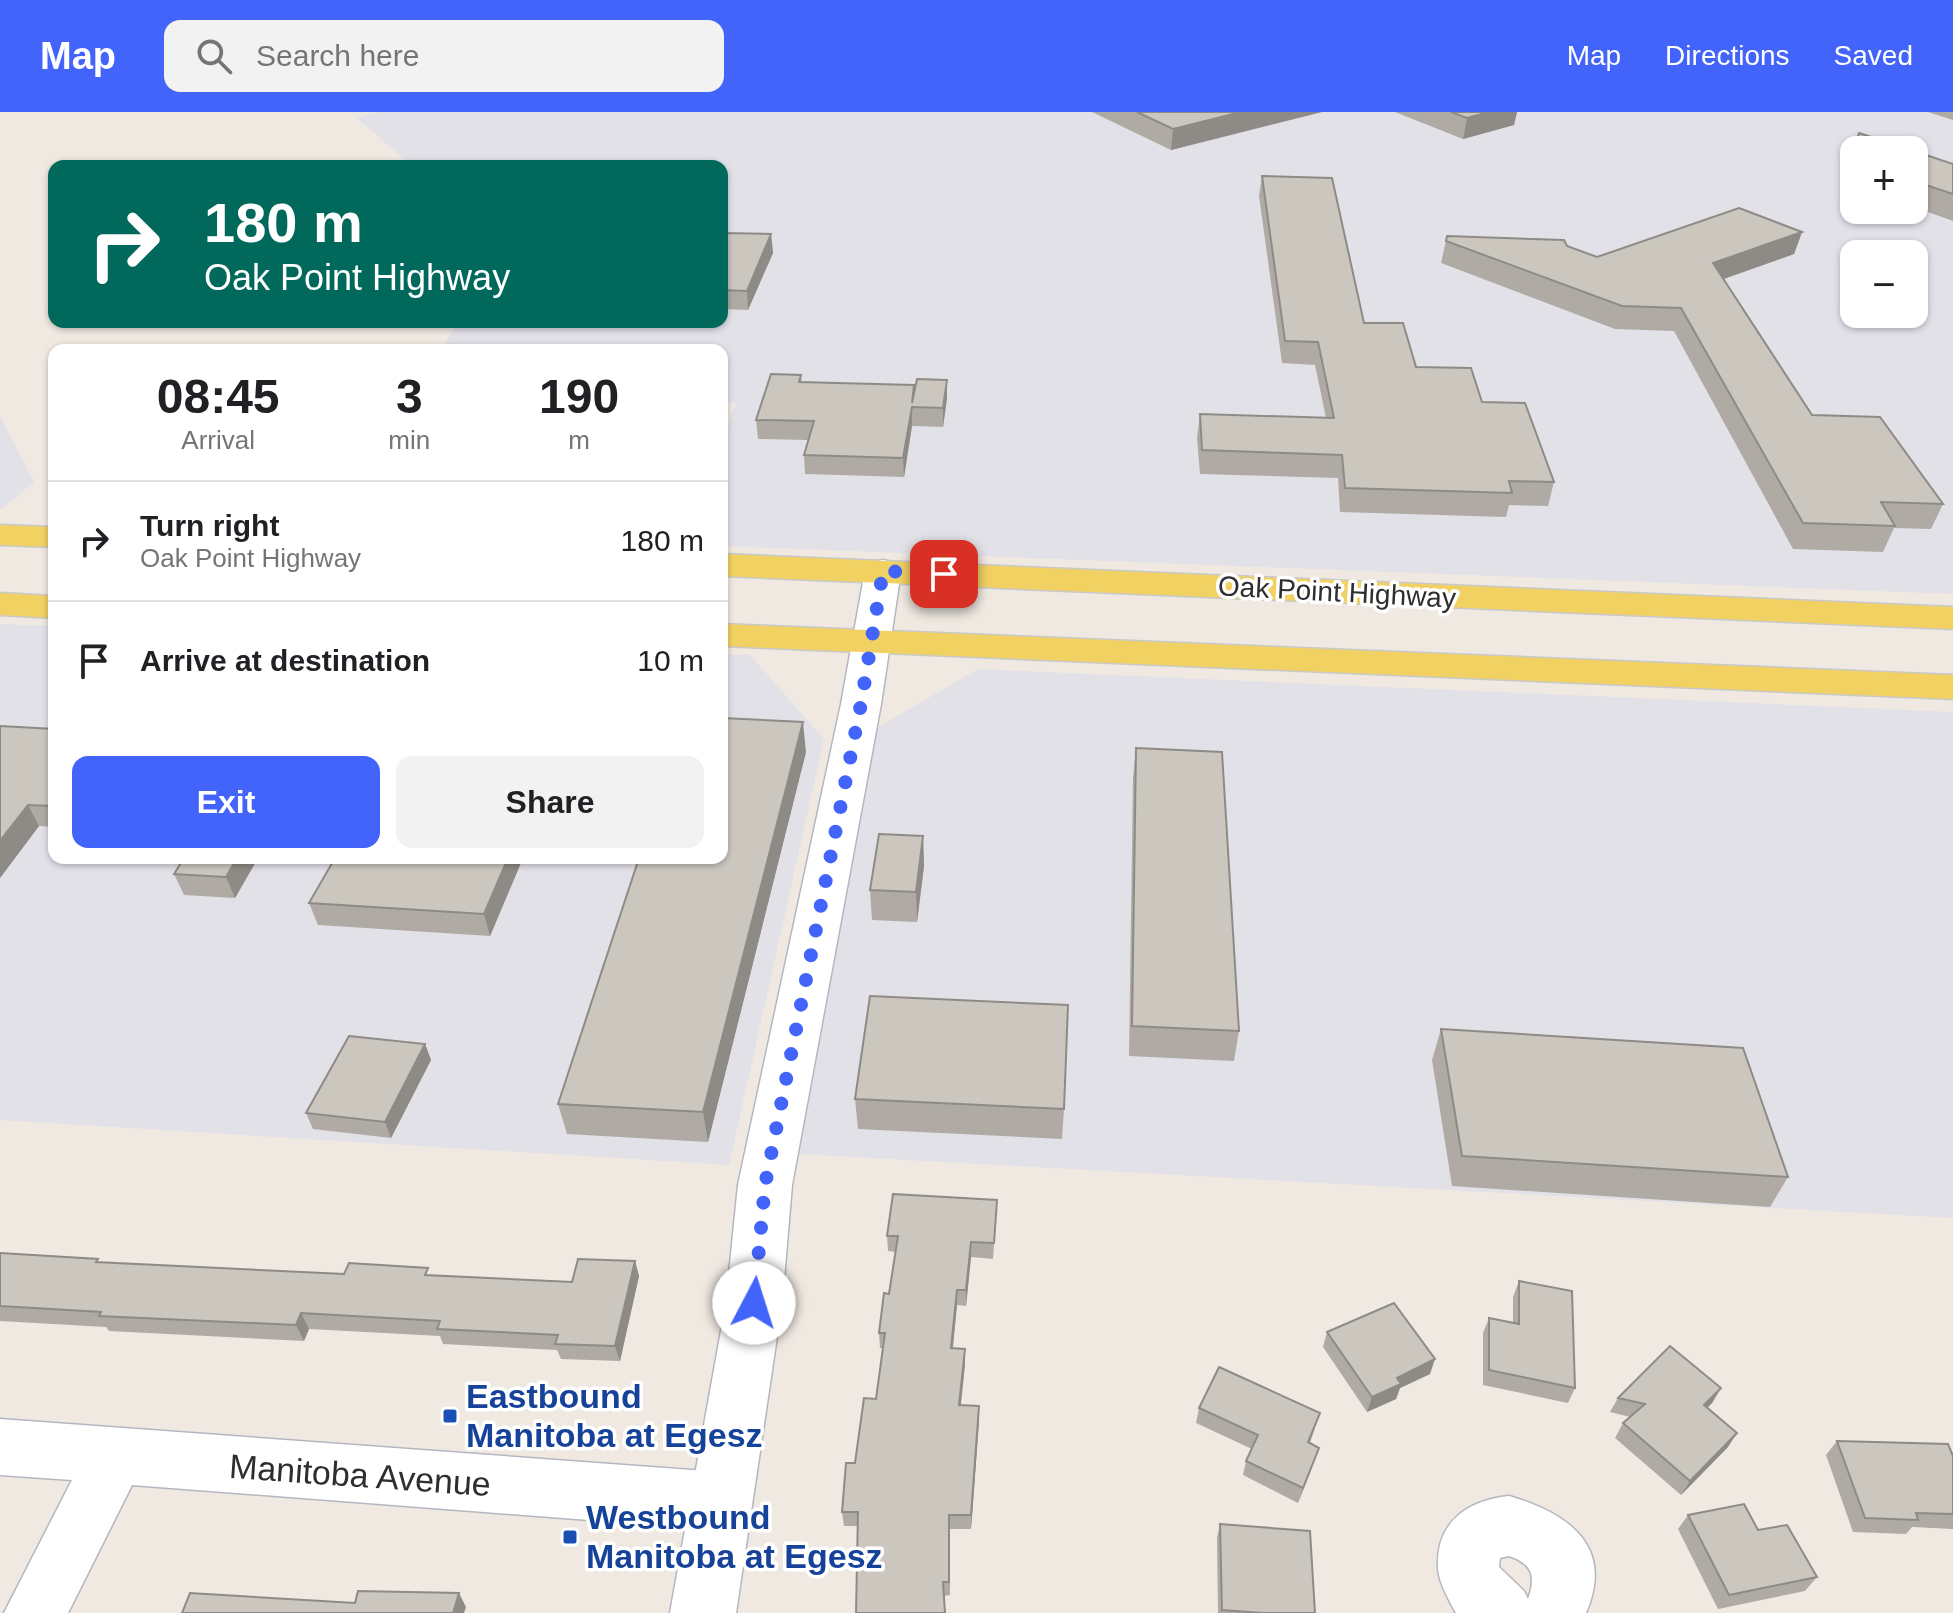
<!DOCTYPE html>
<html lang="en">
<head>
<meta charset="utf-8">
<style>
	:root { --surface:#fff; --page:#f2f2f2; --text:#202124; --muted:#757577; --line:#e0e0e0; --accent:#4264fb }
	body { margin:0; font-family:Arial,sans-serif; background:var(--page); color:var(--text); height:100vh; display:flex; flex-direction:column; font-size:30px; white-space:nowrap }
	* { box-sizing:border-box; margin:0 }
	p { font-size:26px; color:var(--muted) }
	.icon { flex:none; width:44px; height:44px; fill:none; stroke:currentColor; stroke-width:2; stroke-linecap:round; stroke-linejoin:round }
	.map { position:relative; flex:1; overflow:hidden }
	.details { position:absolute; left:48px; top:232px; width:680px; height:520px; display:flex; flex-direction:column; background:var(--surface); border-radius:16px; box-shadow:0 2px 6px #0004 }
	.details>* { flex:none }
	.hud { position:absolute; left:48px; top:48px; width:680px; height:168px; border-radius:16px; box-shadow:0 2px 6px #0004; background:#00695c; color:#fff; overflow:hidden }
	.tools { position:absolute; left:1840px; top:24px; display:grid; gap:16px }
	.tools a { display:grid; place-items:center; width:88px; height:88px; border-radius:16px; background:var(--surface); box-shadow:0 2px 6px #0004; font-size:40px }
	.pin { position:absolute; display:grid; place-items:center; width:68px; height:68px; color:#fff; margin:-34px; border-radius:16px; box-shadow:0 4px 12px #0006 }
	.me { position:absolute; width:88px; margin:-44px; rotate:5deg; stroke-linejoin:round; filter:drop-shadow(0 0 6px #0008) }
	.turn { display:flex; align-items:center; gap:28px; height:168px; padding:0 24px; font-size:36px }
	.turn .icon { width:104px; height:104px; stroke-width:2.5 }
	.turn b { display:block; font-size:56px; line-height:68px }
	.eta { display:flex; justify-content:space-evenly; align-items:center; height:136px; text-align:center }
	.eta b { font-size:48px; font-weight:800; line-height:56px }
	.action { display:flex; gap:16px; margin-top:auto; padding:16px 24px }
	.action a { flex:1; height:92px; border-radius:16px; background:var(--accent); color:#fff; font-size:32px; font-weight:800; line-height:92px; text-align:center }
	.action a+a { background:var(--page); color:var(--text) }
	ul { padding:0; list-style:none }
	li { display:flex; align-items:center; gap:24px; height:120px; padding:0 24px; border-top:2px solid var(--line) }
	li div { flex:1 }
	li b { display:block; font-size:30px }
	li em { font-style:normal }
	header { display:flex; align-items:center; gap:48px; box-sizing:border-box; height:112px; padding:0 40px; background:var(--accent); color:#fff }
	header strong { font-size:38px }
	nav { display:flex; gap:44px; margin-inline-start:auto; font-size:28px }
	.search { width:560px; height:72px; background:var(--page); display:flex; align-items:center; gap:20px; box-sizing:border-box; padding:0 28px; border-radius:16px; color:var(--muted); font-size:30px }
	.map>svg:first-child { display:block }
</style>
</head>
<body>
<header>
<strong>Map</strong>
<div class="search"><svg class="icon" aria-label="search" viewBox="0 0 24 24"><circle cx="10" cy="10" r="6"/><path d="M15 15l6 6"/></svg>Search here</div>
<nav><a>Map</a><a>Directions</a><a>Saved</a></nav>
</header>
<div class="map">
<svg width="1953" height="1501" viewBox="0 0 1953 1501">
	<rect width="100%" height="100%" fill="#efe9e1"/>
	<g fill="#e3e1e8" fill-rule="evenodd">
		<path d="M378 0H1953V482L722 434V330L736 291 722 290V238H440L459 210H722V54H412L357 6ZM1854 38H1914V98H1854ZM1854 142H1914V202H1854Z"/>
		<polygon points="0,304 34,370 0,398"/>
		<polygon points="0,512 54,514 54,746 722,746 722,542 750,543 824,627 729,1053 0,1008"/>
		<polygon points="978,557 1953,600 1953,1106 780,1041 865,623"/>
	</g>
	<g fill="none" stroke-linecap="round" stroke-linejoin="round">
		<g stroke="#b4b7c1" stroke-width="3">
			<g id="street">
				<polygon points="0,1307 719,1360 740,1368 749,1389 740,1410 719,1418 132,1373 68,1501 4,1501 72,1368 0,1363"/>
				<path d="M1509 1384C1568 1401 1615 1434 1586 1501H1456L1453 1496C1447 1484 1438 1468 1438 1455 1436 1409 1469 1388 1509 1384ZM1509 1444C1533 1452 1536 1465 1528 1487L1524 1479 1499 1455 1500 1446Z"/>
			</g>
		</g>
		<g stroke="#b4b7c1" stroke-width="3">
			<polygon id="secondary" points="883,448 896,451 901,459 881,592 792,1073 782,1191 736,1501 670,1501 726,1191 738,1073 841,592 865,459 870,451"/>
		</g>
		<g stroke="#c9c9c9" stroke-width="3">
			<g id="primary">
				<polygon points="0,413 54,415 54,435 0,433"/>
				<polygon points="722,442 1953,495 1953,517 722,464"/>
				<polygon points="0,481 54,484 54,506 0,503"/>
				<polygon points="722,512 1953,563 1953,587 722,534"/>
			</g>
		</g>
		<use href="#street" fill="#fff" fill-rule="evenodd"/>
		<use href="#secondary" fill="#fff" fill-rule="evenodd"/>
		<use href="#primary" fill="#f2d163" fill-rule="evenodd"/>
	</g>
	<g fill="#afaba4">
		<polygon points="1092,0 1322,0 1171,38"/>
		<polygon points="1395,0 1517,0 1514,13 1463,27"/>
		<polygon points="1928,0 1953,0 1953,8"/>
		<polygon points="1859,21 1854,38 1854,74 1842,70"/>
		<polygon points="1914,39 1953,52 1953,109 1914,95"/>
		<polygon points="1262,64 1364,211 1416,255 1482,290 1554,370 1548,394 1509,393 1506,405 1340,400 1338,366 1200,362 1197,326 1200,302 1326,306 1315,253 1282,251 1259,84"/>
		<polygon points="1802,120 1794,142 1724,167 1812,303 1943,392 1931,417 1894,416 1883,440 1793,437 1674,219 1615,217 1441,151 1447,124 1567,134 1597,145"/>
		<polygon points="722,121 771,122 773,141 748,198 722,197"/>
		<polygon points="801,263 802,270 914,273 947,268 947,286 943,315 912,314 904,365 805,362 804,343 808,328 758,327 756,308"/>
		<polygon points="0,614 54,617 54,715 39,714 0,766"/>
		<polygon points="1136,636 1239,919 1234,949 1129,944 1133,666"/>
		<polygon points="806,640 708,1030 567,1022 558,992"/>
		<polygon points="923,724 924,754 917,810 872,808 870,778"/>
		<polygon points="258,746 235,786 184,783 174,762"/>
		<polygon points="335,746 523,746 490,824 318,813 309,791"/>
		<polygon points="1441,917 1788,1065 1770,1095 1452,1074 1432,948"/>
		<polygon points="425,932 431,948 391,1026 313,1017 306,1001"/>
		<polygon points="855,987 1064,997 1062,1027 858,1017"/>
		<polygon points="997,1088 993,1147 971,1145 966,1194 957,1193 953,1236 965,1252 961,1293 979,1294 979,1309 971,1417 950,1417 950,1483 944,1484 858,1414 844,1414 842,1400 855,1351 876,1287 883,1236 880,1236 879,1221 889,1182 896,1140 888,1139 887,1124"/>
		<polygon points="0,1141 101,1150 344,1162 431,1163 572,1170 635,1149 639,1164 620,1249 561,1247 557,1238 443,1232 440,1224 309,1217 304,1229 109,1219 106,1215 0,1209"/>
		<polygon points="1519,1169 1575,1276 1568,1291 1483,1273 1483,1221 1489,1206 1513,1211 1513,1185"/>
		<polygon points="1327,1220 1430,1262 1400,1276 1396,1287 1367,1300 1323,1235"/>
		<polygon points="1721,1276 1712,1291 1707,1296 1728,1335 1681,1383 1615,1326 1623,1311 1630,1305 1610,1300 1618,1286"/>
		<polygon points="1199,1296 1315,1316 1310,1331 1314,1350 1298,1391 1243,1363 1246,1349 1252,1337 1196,1311"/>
		<polygon points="1837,1329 1953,1344 1953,1417 1912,1415 1906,1422 1853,1420 1826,1343"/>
		<polygon points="1688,1403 1758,1418 1817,1465 1805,1479 1718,1497 1678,1417"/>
		<polygon points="1220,1412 1315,1501 1218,1501 1217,1426"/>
	</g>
	<g fill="#8e8b86">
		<polygon points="1241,0 1322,0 1171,38 1173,17"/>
		<polygon points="1489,0 1517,0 1514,13 1463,27 1467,6"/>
		<polygon points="1802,120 1794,142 1706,173 1713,151"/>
		<polygon points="771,122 773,141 748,198 747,179"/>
		<polygon points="947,268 947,286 943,315 943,296"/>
		<polygon points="912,295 912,314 904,365 903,346"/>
		<polygon points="803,610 806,640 708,1030 703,1000"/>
		<polygon points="28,693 39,714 0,766 0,729"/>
		<polygon points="923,724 924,754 917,810 916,780"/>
		<polygon points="237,746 258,746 235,786 226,765"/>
		<polygon points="508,746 523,746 490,824 484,802"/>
		<polygon points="425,932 431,948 391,1026 385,1010"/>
		<polygon points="971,1130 971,1145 966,1194 966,1178"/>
		<polygon points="635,1149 639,1164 620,1249 615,1234"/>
		<polygon points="957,1178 957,1193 951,1251 951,1236"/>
		<polygon points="301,1201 309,1217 304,1229 296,1213"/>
		<polygon points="965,1237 965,1252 959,1308 959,1293"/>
		<polygon points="1435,1247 1430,1262 1400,1276 1396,1287 1367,1300 1372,1285 1397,1266"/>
		<polygon points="1721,1276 1712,1291 1695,1308 1704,1293"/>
		<polygon points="979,1294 979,1309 971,1417 971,1403"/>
		<polygon points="1737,1321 1728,1335 1681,1383 1690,1369"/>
		<polygon points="1319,1336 1314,1350 1298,1391 1303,1376"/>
		<polygon points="459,1481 466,1495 464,1501 453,1501"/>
	</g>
	<g fill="#cbc7bf" stroke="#8e8b86" stroke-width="2">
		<polygon points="1137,0 1241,0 1173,17"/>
		<polygon points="1451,0 1489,0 1467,6"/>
		<polygon points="1859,21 1911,38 1854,38 1854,48 1850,47"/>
		<polygon points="1914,39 1953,52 1953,82 1914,69"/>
		<polygon points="1262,64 1332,66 1364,211 1403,211 1416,255 1471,256 1482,290 1525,291 1554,370 1509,369 1512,381 1345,376 1342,343 1202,338 1200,302 1334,306 1318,230 1285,229"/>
		<polygon points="1739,96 1802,120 1713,151 1812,303 1880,305 1943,392 1881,390 1895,414 1803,411 1681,196 1622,194 1446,129 1447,124 1564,128 1567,134 1597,145"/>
		<polygon points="722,121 771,122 747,179 722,178"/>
		<polygon points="771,262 801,263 799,270 914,273 912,291 917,267 947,268 943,296 912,295 903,346 804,343 814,309 756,308"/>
		<polygon points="722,606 803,610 703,1000 558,992 639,746 722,746"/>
		<polygon points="0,614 54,617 54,694 28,693 0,729"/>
		<polygon points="1136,636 1222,640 1239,919 1132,914"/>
		<polygon points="879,722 923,724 916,780 870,778"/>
		<polygon points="184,746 237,746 226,765 174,762"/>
		<polygon points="335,746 508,746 484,802 309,791"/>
		<polygon points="870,884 1068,893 1064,997 855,987"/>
		<polygon points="1441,917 1743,936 1788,1065 1462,1044"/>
		<polygon points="349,924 425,932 385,1010 306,1001"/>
		<polygon points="893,1082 997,1088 994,1131 971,1130 966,1178 957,1178 951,1236 965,1237 959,1293 979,1294 971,1403 949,1403 949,1470 943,1470 945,1501 856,1501 858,1400 842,1400 846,1351 855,1351 864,1286 876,1287 885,1221 879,1221 884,1181 889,1182 898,1124 887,1124"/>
		<polygon points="0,1141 98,1147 96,1150 344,1162 349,1151 428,1156 425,1163 572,1170 578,1147 635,1149 615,1234 555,1232 558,1223 437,1217 440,1209 301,1201 296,1213 99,1204 101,1200 0,1194"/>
		<polygon points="1519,1169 1572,1179 1575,1276 1489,1258 1489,1206 1519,1212"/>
		<polygon points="1394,1191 1435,1247 1397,1266 1401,1272 1372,1285 1327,1220"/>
		<polygon points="1670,1234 1721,1276 1704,1293 1737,1321 1690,1369 1623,1311 1645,1292 1618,1286"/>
		<polygon points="1219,1255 1320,1301 1308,1330 1319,1336 1303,1376 1246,1349 1258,1323 1199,1296"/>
		<polygon points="1837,1329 1948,1332 1953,1344 1953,1402 1916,1401 1918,1408 1865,1406"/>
		<polygon points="1744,1392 1758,1418 1787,1413 1817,1465 1729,1483 1688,1403"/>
		<polygon points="1220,1412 1310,1419 1315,1501 1263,1501 1222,1498"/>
		<polygon points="358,1479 459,1481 453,1501 182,1501 190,1481 355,1491"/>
	</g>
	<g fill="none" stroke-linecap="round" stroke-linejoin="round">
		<polyline stroke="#4264fb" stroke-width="14" stroke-dasharray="0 25.2" points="754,1191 765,1073 861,592 883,459 944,462"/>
	</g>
	<g fill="#1a4fb4" stroke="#fff" stroke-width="3">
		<rect x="442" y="1296" width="16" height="16" rx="4"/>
		<rect x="562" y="1417" width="16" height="16" rx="4"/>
	</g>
	<g text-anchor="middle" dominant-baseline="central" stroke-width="7" stroke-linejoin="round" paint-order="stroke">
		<g font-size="28" fill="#2e2e2e" stroke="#fff">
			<text transform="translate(1337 480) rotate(3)">Oak Point Highway</text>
		</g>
		<g font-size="34" font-weight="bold" fill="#164399" stroke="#fff" text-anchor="start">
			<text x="466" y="1284">Eastbound<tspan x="466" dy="39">Manitoba at Egesz</tspan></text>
			<text x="586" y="1405">Westbound<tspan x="586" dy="39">Manitoba at Egesz</tspan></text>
		</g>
		<g font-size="34" fill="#2e2e2e" stroke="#fff">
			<text transform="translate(360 1363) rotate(4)">Manitoba Avenue</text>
		</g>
	</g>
</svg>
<div class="tools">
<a>+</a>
<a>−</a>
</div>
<div class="pin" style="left:944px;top:462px;background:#d93025"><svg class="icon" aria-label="arrive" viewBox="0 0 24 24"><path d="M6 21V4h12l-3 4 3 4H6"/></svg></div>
<svg class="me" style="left:754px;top:1191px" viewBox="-20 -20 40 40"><circle r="19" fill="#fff"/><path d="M0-13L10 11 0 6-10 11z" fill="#4264fb"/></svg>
<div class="hud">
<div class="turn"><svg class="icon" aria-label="right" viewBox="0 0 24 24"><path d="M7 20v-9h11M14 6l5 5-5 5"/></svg><div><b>180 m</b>Oak Point Highway</div></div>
</div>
<section class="details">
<div class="eta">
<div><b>08:45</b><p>Arrival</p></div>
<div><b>3</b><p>min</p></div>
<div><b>190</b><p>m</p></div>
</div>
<ul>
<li><svg class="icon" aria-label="right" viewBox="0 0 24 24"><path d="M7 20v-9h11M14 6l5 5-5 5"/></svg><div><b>Turn right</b><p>Oak Point Highway</p></div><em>180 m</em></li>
<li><svg class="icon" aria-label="arrive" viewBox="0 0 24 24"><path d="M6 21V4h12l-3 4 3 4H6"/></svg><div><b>Arrive at destination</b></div><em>10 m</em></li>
</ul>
<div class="action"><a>Exit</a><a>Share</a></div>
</section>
</div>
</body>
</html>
